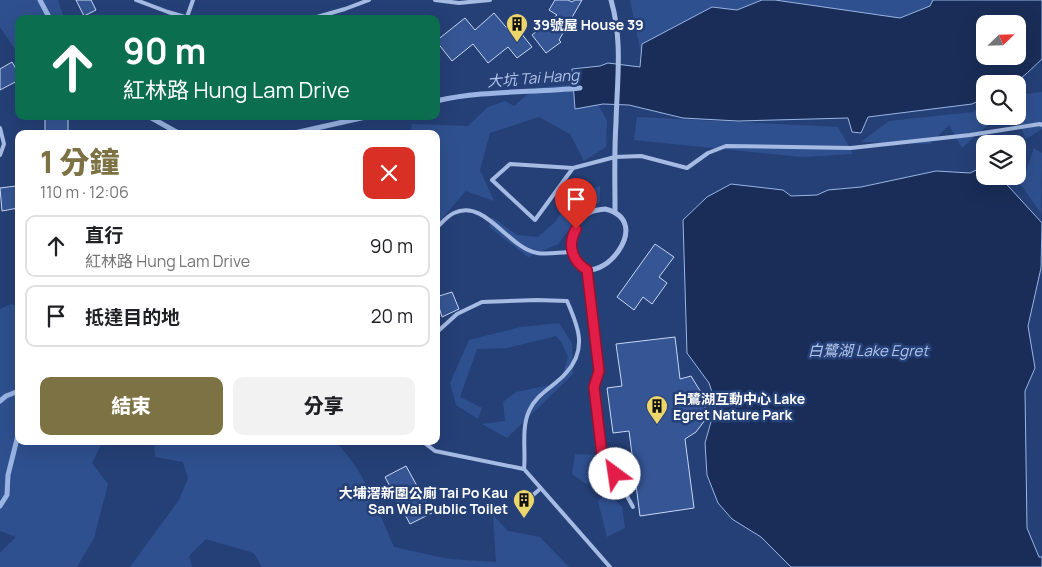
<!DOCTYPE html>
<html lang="zh-TW">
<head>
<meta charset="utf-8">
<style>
	:root { --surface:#fff; --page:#f2f2f2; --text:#202124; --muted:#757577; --line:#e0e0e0; --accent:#7c7244 }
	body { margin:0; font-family:Manrope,"Noto Sans TC",sans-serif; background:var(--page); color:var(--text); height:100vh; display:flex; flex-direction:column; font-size:19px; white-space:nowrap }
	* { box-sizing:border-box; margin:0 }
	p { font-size:16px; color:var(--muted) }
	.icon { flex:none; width:28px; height:28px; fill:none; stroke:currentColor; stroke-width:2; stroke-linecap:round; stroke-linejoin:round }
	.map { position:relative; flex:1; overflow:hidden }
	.details { position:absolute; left:15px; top:130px; width:425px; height:315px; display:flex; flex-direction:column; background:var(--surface); border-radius:10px; box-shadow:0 5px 20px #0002 }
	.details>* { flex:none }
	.guide { position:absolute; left:15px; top:15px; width:425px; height:105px; border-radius:10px; box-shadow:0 5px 20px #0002; background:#0b6e4f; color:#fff; overflow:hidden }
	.needle { width:32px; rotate:67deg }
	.buttons { position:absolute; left:976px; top:15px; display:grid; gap:10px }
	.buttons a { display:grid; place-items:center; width:50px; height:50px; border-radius:10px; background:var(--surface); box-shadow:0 5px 20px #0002; font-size:25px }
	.pin { position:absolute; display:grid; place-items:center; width:42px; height:42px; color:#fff; margin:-51px -21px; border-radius:50% 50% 50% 0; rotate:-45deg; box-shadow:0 0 5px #0007 }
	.pin .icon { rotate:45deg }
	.me { position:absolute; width:55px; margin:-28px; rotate:329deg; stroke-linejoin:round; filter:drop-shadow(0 0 4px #0008) }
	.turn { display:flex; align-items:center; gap:18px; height:105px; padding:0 25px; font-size:22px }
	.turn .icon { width:65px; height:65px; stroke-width:2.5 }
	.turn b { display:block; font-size:35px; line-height:42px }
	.round { display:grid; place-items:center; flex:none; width:52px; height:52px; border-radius:10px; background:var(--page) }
	.summary { display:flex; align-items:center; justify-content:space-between; height:85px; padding:0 25px }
	h1 { font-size:30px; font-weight:800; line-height:38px; color:var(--accent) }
	.cta { display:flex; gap:10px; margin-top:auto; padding:10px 25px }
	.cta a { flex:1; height:58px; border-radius:10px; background:var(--accent); color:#fff; font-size:20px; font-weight:800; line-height:58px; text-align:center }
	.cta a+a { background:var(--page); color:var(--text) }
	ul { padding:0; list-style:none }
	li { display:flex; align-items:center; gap:15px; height:62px; margin:0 10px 8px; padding:0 15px; border:2px solid var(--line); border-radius:10px }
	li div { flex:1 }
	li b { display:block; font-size:19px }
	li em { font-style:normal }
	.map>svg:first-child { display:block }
</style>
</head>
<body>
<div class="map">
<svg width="1042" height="567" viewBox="0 0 1042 567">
	<rect width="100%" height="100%" fill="#254077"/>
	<g fill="#2f508f">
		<polygon points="0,0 58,0 64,19 19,19 19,55 0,27"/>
		<polygon points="630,0 1024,0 977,29 644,68"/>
		<polygon points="578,84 599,106 607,121 606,147 584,161 570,134 539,117 490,133 480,170 494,201 466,191 439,222 436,220 436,134 410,134 412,124 468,126 488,107 505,101 514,106 535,88"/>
		<polygon points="1042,92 1042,129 1026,139 1016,116 1018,95"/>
		<polygon points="985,106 985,116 998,116 962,148 949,125 930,144 861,142 889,121 973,112"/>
		<polygon points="637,117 838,127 853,154 802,157 634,140"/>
		<polygon points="1034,148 1042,153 1041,213 1021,185"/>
		<polygon points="600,186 600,202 581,213 558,244 528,257 489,227 492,217 517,235 538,237 555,222 573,195"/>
		<polygon points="11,304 19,306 19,441 103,441 92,463 108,484 94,538 77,567 0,567 0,553 16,537 0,531 0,309"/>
		<polygon points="559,323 572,343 573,374 507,438 482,424 505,421 503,402 516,392 560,383 568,357 562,343 556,336 507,348 477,349 460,397 482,408 478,419 456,405 450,383 469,340 521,327"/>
		<path d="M158 441H334C364 468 378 511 394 547L448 559 496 562 493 515 508 531 540 537 569 567H262L254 553 206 539 189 556 192 567H130L179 500 188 478 183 462 155 457 154 443Z"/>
		<polygon points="575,454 597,455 606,477 586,484 572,474"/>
		<polygon points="608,493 622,507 625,528 607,537 598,501"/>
	</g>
	<g fill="#192d58" stroke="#9ab5e4" fill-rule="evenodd">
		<path d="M762 0H775L900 18 930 6 933 0H1042V59C1017 82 1020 84 985 84V98L972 104 868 117 861 133 852 132 848 118 738 121 683 118 629 105 603 104 575 109 572 69 600 66 608 63 640 67 642 44 712 7 737 10ZM985 24H1018V56H985Z"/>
		<polygon points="985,166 985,176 999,176 1042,223 1041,268 1028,326 1035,368 1025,391 1027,528 1039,557 1042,557 1042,567 791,567 761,537 732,519 718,503 707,475 705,443 716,404 709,383 687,353 683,220 707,197 731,184 783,190 791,196 817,195 828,190 861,187 936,171 970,173"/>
	</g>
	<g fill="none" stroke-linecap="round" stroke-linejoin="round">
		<g stroke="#9ab5e4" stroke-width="5">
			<polyline points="40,0 50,19"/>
			<path d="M436 101C483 90 532 93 580 88"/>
			<polyline points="148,116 180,134"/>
			<polyline points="290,134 370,116"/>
			<polyline points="0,401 6,396 19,391"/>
			<polyline points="0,506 7,495 8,475 19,431"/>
		</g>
	</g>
	<g fill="#355594" stroke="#c8d7f3">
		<polygon points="76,0 91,0 96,10 84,16"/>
		<polygon points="555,0 568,0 572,2 575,0 582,0 559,40 561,42 546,53 532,35 557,15 549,10"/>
		<polygon points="494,13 511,33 517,28 532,47 517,58 508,47 488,63 473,44 452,61 436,41 465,18 475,30"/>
		<polygon points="12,62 19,74 19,80 0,90 0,69"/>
		<rect x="45" y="116" width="23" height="17"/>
		<polygon points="16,186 18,208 2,211 0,188"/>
		<polygon points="655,244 674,257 659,277 667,283 652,304 643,297 634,310 617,297"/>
		<polygon points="452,292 459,309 442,317 436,297"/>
		<polygon points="675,337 680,379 691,376 702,394 705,407 705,420 696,432 685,439 694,508 640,516 629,431 613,433 607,388 622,386 616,344"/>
		<polygon points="406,466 432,513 410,524 385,477"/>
	</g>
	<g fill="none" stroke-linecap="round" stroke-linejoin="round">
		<g stroke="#a6bbe3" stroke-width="4">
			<polyline points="136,0 168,12 192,19"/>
			<polyline points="435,0 459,3 490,0"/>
			<polyline points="187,17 193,0"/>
			<polyline points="310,19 345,9 369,0"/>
			<polyline points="0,128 4,144 0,155"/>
			<polyline points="573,168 535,220 492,180 510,164 573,168 615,157 641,156 687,168 708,153 726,146 851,148 970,135 1040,124 1042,125"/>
			<path d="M436 228C441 224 447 216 454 213 485 198 508 248 537 253 547 255 561 252 572 252"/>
			<polyline points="587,269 599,371 594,387 603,464 615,474 633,507"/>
			<polyline points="436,332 436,384"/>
			<path d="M436 333 457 314 482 302 537 300 567 301C578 326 588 349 566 373 554 387 537 393 529 411 521 429 526 451 524 469L610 567"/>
			<polyline points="422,441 435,451 524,469"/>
			<polyline points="519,507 540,489"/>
		</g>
		<g stroke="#a6bbe3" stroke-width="5">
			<path d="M611 0C623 41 617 81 616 123 614 152 615 182 615 211"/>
			<path d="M605 209C656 221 600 288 579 265 565 250 572 224 587 214 592 210 599 210 605 209Z"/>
		</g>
	</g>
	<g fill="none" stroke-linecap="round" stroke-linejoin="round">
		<g stroke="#92132f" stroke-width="12">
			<path id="route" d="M576 229C567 245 572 261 587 270L599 371 594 387 603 464 615 474"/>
		</g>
		<use href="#route" stroke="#e11d48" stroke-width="9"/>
	</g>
	<defs>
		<g id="building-pin" transform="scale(1.125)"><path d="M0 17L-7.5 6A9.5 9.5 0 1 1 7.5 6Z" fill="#ecd56a" stroke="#254077"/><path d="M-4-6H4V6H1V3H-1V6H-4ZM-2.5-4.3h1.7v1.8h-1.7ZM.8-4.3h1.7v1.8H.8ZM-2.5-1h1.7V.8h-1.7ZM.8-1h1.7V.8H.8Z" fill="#111"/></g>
	</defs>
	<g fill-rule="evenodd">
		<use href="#building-pin" x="517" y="24"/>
		<use href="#building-pin" x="657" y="406"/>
		<use href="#building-pin" x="524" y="500"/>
	</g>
	<g text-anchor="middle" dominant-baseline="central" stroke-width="5" stroke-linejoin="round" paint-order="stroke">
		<g font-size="14" font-weight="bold" fill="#fff" stroke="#254077" text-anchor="start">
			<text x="533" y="24">39號屋 House 39</text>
			<text x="673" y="398">白鷺湖互動中心 Lake<tspan x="673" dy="16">Egret Nature Park</tspan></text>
			<text x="508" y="492" text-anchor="end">大埔滘新圍公廁 Tai Po Kau<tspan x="508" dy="16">San Wai Public Toilet</tspan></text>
		</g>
		<g font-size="15" font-style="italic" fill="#b1c5eb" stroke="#254077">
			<text transform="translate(533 78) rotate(-4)">大坑 Tai Hang</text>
			<text x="868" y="350">白鷺湖 Lake Egret</text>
		</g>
	</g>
</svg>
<div class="buttons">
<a><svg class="needle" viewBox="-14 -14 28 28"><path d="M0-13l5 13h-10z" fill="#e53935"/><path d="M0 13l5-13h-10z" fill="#757577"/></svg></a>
<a><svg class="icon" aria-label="search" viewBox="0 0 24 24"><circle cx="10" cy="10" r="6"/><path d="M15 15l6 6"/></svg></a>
<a><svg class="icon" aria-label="layers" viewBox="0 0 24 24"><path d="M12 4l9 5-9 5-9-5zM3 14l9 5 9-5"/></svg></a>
</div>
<div class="pin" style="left:576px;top:229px;background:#d93025"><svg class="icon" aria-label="arrive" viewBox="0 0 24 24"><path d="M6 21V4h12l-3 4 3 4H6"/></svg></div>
<svg class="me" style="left:615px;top:474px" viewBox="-20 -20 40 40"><circle r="19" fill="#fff"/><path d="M0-13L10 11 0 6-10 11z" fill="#e11d48"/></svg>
<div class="guide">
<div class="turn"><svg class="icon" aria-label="ahead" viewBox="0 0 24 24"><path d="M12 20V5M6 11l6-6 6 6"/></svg><div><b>90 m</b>紅林路 Hung Lam Drive</div></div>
</div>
<section class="details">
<div class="summary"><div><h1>1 分鐘</h1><p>110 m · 12:06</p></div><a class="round" style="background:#d93025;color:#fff"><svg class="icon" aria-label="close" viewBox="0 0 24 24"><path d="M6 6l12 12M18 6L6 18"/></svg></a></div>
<ul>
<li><svg class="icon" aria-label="ahead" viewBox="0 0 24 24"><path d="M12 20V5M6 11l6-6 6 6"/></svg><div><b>直行</b><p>紅林路 Hung Lam Drive</p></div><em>90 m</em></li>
<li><svg class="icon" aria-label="arrive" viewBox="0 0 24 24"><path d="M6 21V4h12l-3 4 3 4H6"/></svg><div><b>抵達目的地</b></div><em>20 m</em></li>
</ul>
<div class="cta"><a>結束</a><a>分享</a></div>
</section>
</div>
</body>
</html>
